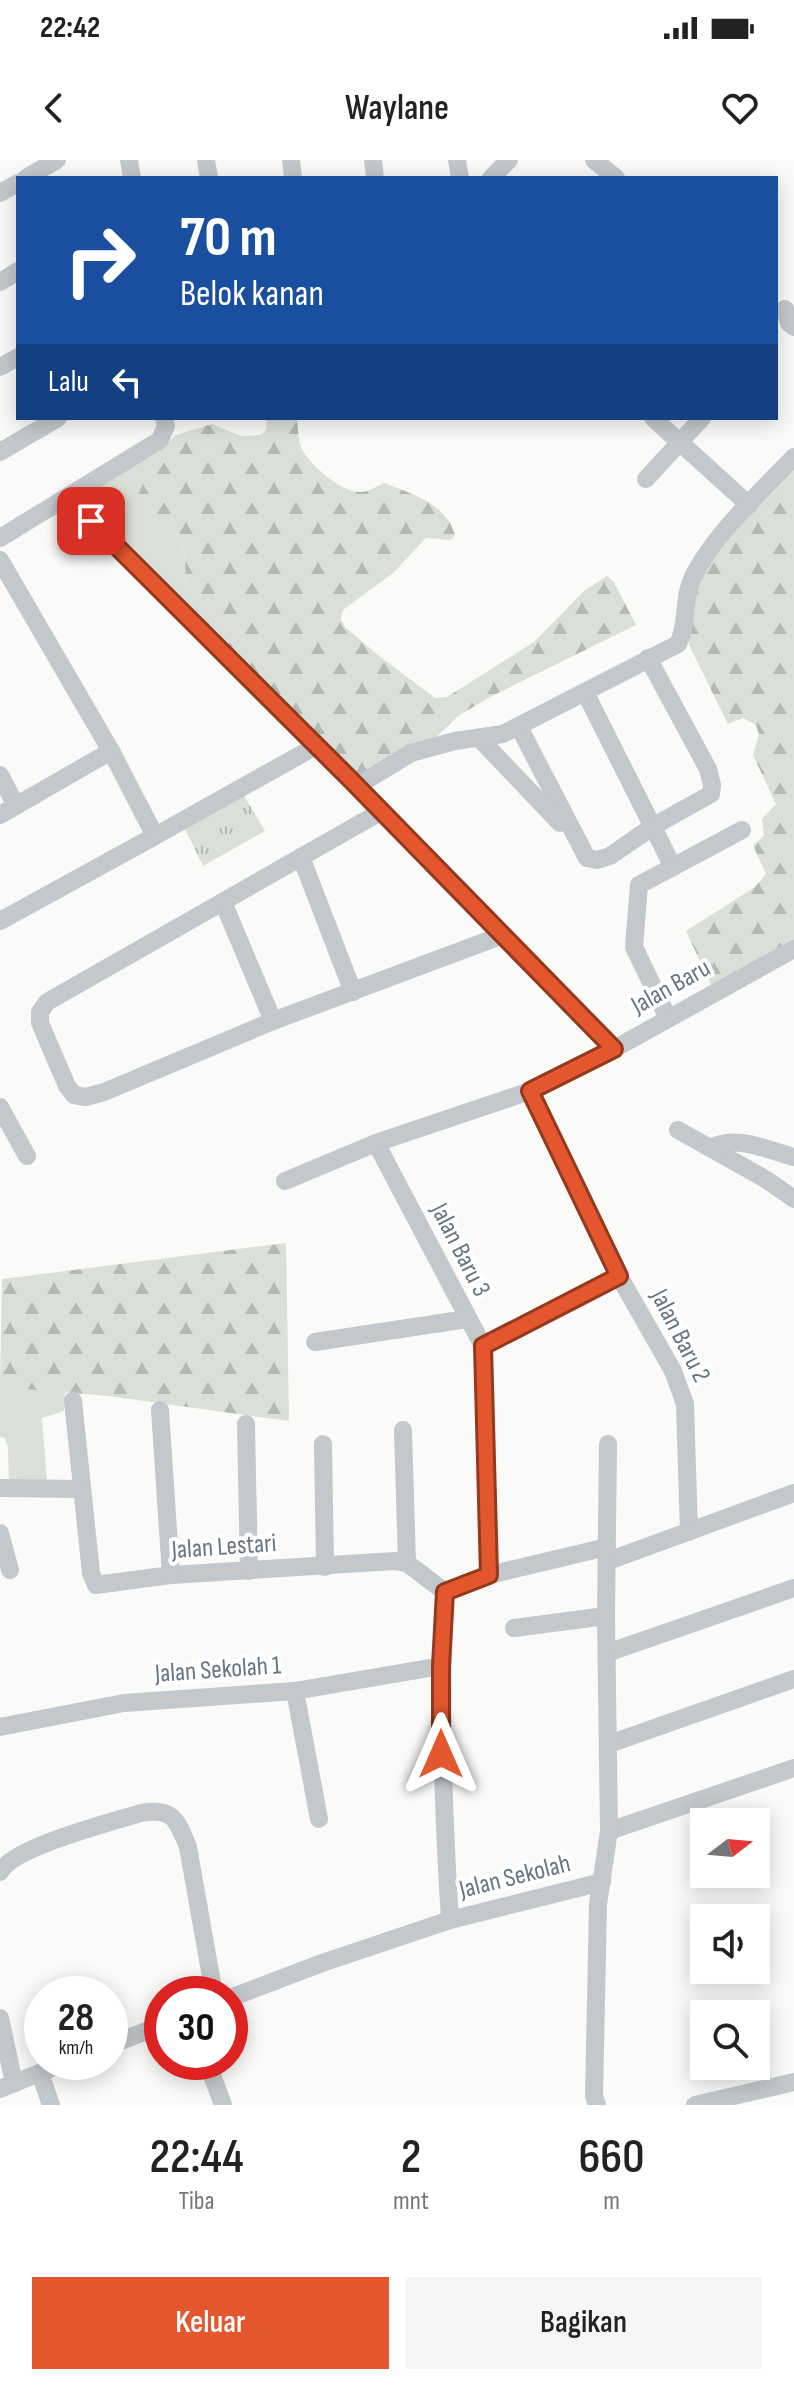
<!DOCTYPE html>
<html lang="id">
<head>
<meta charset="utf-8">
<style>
	:root { --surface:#fff; --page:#f6f6f6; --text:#222; --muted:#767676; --accent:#e4572e }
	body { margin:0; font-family:"Sofia Sans Condensed",sans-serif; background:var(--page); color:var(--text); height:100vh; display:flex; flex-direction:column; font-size:30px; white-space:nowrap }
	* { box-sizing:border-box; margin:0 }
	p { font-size:26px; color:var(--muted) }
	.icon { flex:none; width:44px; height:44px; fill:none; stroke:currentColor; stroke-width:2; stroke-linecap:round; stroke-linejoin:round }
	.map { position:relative; height:1945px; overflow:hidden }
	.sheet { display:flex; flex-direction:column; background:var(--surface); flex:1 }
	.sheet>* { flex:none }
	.hud { position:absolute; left:16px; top:16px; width:762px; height:244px; border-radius:0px; box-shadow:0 4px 20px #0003; background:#1a4fa0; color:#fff; overflow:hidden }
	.needle { width:52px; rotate:74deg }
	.fabs { position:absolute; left:690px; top:1648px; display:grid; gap:16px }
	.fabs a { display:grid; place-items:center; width:80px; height:80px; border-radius:0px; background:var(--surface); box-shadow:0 4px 20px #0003; font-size:40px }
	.speed { position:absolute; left:24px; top:1816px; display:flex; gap:16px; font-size:40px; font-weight:700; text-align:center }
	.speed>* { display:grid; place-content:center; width:104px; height:104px; border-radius:50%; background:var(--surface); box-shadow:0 4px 20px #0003; line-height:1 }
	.speed small { font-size:20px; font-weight:400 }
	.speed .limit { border:12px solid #d22; background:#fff; color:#111 }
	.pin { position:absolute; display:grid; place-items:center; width:68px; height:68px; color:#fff; margin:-34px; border-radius:16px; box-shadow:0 4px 12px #0006 }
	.me { position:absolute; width:88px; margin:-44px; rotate:0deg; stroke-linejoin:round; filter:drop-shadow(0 0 6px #0008) }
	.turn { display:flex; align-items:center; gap:28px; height:168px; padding:0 32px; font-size:36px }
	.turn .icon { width:104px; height:104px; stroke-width:2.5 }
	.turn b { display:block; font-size:56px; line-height:68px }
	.then { display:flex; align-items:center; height:76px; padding:0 32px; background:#0003; gap:16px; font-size:30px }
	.eta { display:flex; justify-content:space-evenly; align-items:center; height:136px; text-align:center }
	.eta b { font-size:48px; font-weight:600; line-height:56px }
	.primary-button { display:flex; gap:16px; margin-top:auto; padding:16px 32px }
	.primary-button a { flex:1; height:92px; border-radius:0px; background:var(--accent); color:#fff; font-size:32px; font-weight:600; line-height:92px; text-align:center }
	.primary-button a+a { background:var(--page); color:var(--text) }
	.status { display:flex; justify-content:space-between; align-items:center; height:56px; padding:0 40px; background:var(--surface); direction:ltr }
	.status svg { height:22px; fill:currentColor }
	header { display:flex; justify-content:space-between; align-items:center; height:104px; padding:0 32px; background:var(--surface); font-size:36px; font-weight:600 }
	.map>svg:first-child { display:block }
</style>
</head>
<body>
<div class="status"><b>22:42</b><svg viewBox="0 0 49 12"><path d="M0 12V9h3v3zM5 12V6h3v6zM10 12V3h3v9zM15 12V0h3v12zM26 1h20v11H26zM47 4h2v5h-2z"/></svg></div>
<header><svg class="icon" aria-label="back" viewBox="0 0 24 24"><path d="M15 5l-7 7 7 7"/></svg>Waylane<svg class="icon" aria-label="heart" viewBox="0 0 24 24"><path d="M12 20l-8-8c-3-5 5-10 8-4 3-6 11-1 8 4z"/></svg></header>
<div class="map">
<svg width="794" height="1945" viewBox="0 0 794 1945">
	<defs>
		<pattern id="forest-firs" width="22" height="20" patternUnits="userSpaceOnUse" patternTransform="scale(2)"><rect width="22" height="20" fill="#dadfd7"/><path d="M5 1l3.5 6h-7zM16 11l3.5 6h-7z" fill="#b4b9b4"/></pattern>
		<pattern id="park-tufts" width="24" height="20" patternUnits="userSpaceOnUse" patternTransform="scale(2)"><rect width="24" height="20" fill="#dadfd7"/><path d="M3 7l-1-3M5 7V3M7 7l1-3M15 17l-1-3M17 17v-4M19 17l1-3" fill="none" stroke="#b4b9b4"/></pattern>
	</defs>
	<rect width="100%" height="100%" fill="#fafaf8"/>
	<g fill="#dadfd7">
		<path d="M158 290 149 313 154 364 176 370C190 392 184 424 185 449L78 340Z"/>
		<polygon points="0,1227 65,1232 64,1251 42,1258 47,1322 9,1323 8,1288 5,1278 0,1277"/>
	</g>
	<g fill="url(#forest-firs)">
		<path d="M267 258H297C298 268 298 280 302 289 309 304 343 334 361 332 368 332 377 326 384 323 412 334 446 343 455 375L451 380 426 378 393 413 343 450 341 459 345 467 379 496 435 538 447 537 534 482 584 431 607 416 614 422 636 465 492 536 458 556 431 582 358 619 185 449C184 424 190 392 176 370L154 364 138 335 155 295 176 275 212 264 241 276 261 275 266 270Z"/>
		<polygon points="794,307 794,782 712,827 686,771 755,727 766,714 753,685 764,676 762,659 776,644 753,595 759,575 756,565 743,558 728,564 689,485 690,446 696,423 739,366"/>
		<polygon points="286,1083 289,1261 108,1236 0,1227 2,1119"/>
	</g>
	<polygon fill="url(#park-tufts)" points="240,629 265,671 203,706 181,661"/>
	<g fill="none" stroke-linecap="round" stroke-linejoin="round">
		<g stroke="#c3c8cc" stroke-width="18">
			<polyline points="129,0 132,18"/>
			<polyline points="206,0 209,18"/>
			<polyline points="291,0 293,18"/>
			<polyline points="373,0 375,18"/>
			<polyline points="457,0 460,18"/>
			<polyline points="594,0 616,18"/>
			<polyline points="26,18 57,0"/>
			<polyline points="491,18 509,0"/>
			<polyline points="0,33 18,23"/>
			<polyline points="0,122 18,111"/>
			<polyline points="785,149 789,163 794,167"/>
			<polyline points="0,207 18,197"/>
			<polyline points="653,258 749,345"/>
			<polyline points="0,292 58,258"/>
			<polyline points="646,319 702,258"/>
			<polyline points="68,338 350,619 614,889"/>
			<polyline points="0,378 160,280 166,266 164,258"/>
			<polyline points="0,400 111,591 155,676 0,761"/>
			<polyline points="585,532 673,707"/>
			<polyline points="519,567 587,698 597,700 610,696 652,667 711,634 712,625 708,609 648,498"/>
			<polyline points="479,578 560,663"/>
			<polyline points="0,615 16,646"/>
			<path d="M357 626 411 593 455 581 503 574 678 484C689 462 682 439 693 417 713 376 762 330 794 297"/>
			<polyline points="382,651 47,842 40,852 40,863 67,926 74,935 86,937 104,932 273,861 503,775"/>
			<polyline points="0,655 111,591"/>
			<polyline points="155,676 316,586"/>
			<polyline points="301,697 353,832"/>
			<polyline points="223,742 273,861"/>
			<polyline points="668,858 634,787 639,725 742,670"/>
			<polyline points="530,931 619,1116 673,1211 685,1244 689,1372"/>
			<polyline points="0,947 27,996"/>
			<polyline points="678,970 767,1020 794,1039"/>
			<polyline points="376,983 483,1186 489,1415"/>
			<path d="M710 988C736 974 767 990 794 997"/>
			<polyline points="285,1021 376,983 530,931 614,889 794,789"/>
			<polyline points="315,1182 467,1159"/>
			<polyline points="483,1186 619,1116"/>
			<polyline points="73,1241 91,1413 96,1425 171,1415 395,1401 407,1403 445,1432"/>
			<polyline points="160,1250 171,1415"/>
			<polyline points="246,1264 249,1411"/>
			<polyline points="403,1270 407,1403"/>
			<polyline points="323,1284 325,1407"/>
			<polyline points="0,1328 81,1329"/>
			<polyline points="0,1373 10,1410"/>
			<polyline points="608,1401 794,1333"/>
			<polyline points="514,1468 606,1456"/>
			<polyline points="607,1493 794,1428"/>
			<polyline points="295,1531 319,1659"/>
			<polyline points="0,1567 124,1543 295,1531 441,1506"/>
			<polyline points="609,1584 794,1519"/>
			<polyline points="609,1671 794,1608"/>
			<path d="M0 1712C13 1687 112 1662 141 1653 173 1647 177 1660 188 1687L214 1834"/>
			<path d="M450 1760C443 1651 439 1542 445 1432L489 1415 607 1387"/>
			<polyline points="230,1838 322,1803 450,1760 602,1722"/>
			<polyline points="0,1858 14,1923"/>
			<polyline points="110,1885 162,1865"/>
			<polyline points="207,1902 223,1945"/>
			<polyline points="40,1913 51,1945"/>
			<polyline points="0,1929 66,1902"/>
			<polyline points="597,1945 594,1936 598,1744 609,1671 606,1456 608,1284"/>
			<polyline points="695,1945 794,1922"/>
		</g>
	</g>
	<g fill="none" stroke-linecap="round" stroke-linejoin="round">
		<g stroke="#94391e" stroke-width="20">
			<polyline id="route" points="91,361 350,619 614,889 530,931 619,1116 483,1186 489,1415 445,1432 441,1506 441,1594"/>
		</g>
		<use href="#route" stroke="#e4572e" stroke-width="14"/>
	</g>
	<g text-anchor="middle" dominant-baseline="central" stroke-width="8" stroke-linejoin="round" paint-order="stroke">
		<g font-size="26" fill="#657683" stroke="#fff">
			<text transform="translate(671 827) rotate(-29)">Jalan Baru</text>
			<text transform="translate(460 1090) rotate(63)">Jalan Baru 3</text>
			<text transform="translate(680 1176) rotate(63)">Jalan Baru 2</text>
			<text transform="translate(224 1387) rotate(-4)">Jalan Lestari</text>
			<text transform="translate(218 1510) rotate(-4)">Jalan Sekolah 1</text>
			<text transform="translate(515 1717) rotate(-14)">Jalan Sekolah</text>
		</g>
	</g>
</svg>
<div class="fabs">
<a><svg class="needle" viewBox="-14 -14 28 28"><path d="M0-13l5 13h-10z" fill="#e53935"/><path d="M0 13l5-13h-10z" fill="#767676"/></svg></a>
<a><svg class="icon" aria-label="sound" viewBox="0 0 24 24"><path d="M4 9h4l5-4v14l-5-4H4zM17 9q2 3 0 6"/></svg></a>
<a><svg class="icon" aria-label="search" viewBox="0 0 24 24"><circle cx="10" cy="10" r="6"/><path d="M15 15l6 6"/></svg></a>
</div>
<div class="speed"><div>28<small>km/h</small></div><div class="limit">30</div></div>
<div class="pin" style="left:91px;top:361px;background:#d93025"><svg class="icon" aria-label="arrive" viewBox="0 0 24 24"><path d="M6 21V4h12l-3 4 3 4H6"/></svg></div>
<svg class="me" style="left:441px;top:1594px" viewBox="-20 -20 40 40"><path d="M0-17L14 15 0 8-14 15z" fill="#e4572e" stroke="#fff" stroke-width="4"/></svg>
<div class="hud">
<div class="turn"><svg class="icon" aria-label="right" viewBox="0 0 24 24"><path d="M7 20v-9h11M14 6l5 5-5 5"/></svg><div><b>70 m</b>Belok kanan</div></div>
<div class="then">Lalu<svg class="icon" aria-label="left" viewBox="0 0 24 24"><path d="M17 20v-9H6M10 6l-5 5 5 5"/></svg></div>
</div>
</div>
<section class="sheet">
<div class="eta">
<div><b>22:44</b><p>Tiba</p></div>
<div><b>2</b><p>mnt</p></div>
<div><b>660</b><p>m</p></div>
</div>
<div class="primary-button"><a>Keluar</a><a>Bagikan</a></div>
</section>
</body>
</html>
